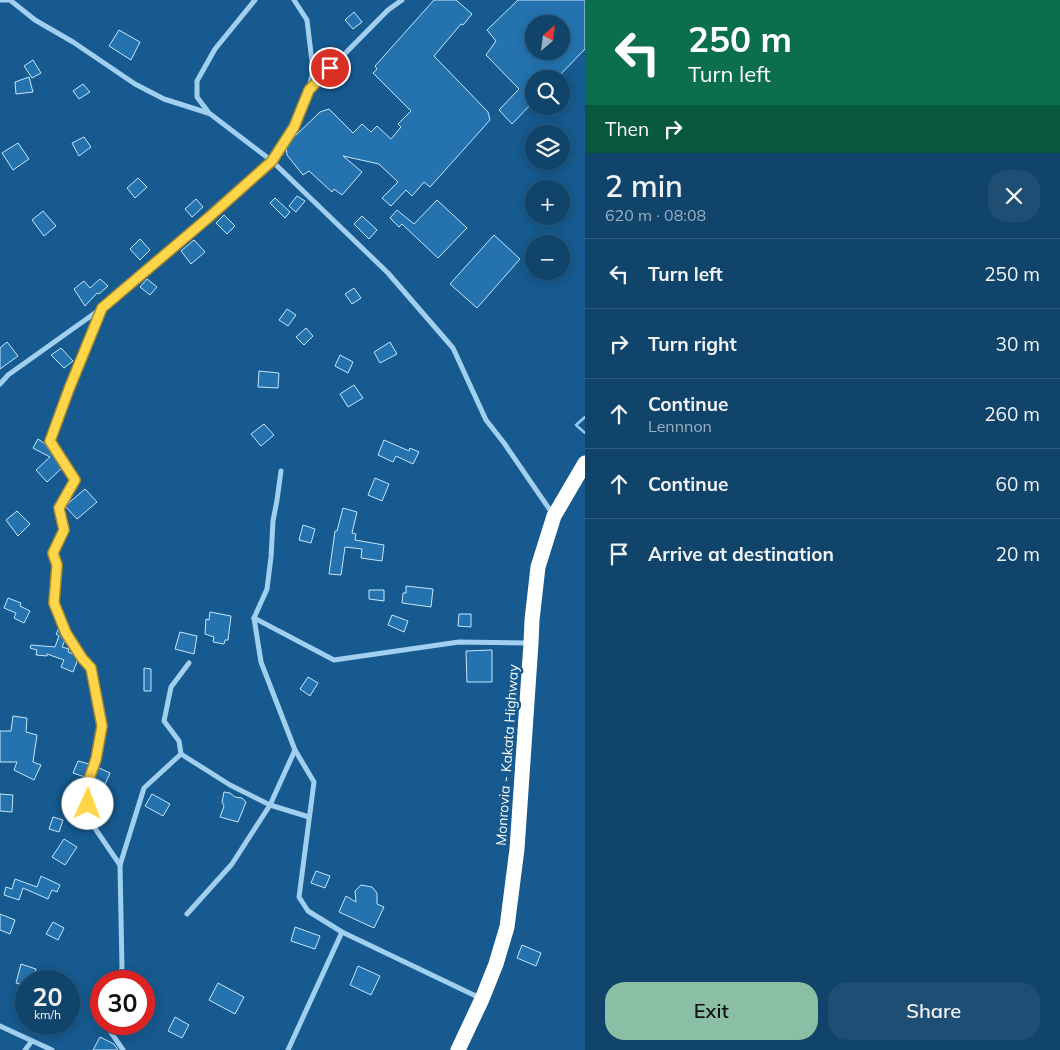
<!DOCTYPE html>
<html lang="en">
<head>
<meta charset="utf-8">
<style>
	:root { --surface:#10446b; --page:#1e4e73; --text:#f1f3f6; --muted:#9cb0c1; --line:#305c7e; --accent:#8abfa5 }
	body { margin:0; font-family:Mulish,sans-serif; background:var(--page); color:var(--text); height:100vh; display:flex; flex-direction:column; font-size:19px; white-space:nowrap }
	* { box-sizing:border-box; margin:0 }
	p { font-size:16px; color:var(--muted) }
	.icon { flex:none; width:28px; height:28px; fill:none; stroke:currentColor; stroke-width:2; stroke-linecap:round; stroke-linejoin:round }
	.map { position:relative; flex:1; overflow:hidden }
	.panel { display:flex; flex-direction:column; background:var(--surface); width:475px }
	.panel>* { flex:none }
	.top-card { background:#0b6e4f; color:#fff; overflow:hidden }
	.needle { width:32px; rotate:28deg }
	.fabs { position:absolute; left:525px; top:15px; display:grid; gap:10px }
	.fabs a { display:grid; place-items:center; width:45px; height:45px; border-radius:50%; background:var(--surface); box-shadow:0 2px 12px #0003,0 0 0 1px var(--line); font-size:25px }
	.speed { position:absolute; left:15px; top:970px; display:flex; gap:10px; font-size:25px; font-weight:700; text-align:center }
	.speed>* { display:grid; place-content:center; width:65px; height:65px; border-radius:50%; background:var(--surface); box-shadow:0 2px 12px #0003,0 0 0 1px var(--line); line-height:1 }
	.speed small { font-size:12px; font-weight:400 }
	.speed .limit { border:8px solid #d22; background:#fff; color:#111 }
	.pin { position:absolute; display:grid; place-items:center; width:42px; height:42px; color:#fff; margin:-21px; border:2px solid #fff; border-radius:50%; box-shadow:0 1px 5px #0007 }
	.me { position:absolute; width:55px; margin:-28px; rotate:2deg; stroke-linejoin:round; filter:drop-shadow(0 0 4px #0008) }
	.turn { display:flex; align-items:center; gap:18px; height:105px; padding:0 20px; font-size:22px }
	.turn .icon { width:65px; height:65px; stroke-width:2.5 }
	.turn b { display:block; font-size:35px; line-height:42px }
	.then { display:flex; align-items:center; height:48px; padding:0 20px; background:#0003; gap:10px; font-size:19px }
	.round { display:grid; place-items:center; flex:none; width:52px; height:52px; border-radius:20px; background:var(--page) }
	.head { display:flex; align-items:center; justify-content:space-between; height:85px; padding:0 20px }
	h1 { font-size:30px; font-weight:600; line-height:38px }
	.action { display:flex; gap:10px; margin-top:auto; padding:10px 20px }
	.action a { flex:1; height:58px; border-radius:20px; background:var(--accent); color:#111; font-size:20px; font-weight:600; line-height:58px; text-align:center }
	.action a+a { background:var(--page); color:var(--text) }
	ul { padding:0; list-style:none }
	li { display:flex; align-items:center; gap:15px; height:70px; padding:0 20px; border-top:1px solid var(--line) }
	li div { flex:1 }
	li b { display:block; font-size:19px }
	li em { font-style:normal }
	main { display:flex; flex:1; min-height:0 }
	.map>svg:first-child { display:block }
</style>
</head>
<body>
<main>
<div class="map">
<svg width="585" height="1050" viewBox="0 0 585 1050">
	<rect width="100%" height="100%" fill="#165a8f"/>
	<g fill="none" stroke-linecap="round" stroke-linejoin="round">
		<polyline stroke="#93ccf3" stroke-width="2.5" points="585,417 576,425 585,433"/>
	</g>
	<g fill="#2473ae" stroke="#c8e6fb" fill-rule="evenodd">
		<polygon points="434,0 456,0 472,14 463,25 461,24 434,56 488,112 490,120 430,187 424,182 412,196 406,190 391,206 382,198 398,182 379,164 343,156 362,172 342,195 334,189 332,192 309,171 303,175 287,155 286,147 292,139 320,112 329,109 353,133 362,124 371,132 377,126 391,139 401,127 398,124 411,111 373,73 377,69 375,66"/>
		<path d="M518 0H585V49L556 79H534V101L512 124 499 110 519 89 486 55 496 41 487 30ZM534 24H561V51H534Z"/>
		<polygon points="354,12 362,22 353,29 345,20"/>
		<polygon points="119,30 140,42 131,60 109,46"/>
		<polygon points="33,60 41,73 32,78 24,66"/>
		<polygon points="29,77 33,92 16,94 15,82"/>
		<polygon points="83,84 90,92 79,99 73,91"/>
		<polygon points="84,137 91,147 79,156 72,143"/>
		<polygon points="18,143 29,159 13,170 2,153"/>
		<polygon points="138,178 147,187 135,198 127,188"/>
		<polygon points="297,196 305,201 296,212 289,206"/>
		<polygon points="275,198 290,212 285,218 270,203"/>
		<polygon points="196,199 203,207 192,217 185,209"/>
		<polygon points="437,200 467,228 438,258 402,224 399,227 390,218 397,210 414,224"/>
		<polygon points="43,211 56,226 44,236 32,220"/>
		<polygon points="224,215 235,226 227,234 216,223"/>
		<polygon points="362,216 377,230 369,239 354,224"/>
		<polygon points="494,235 520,259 477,308 450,284"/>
		<polygon points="140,239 150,250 140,260 130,249"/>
		<polygon points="194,240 205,252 191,264 181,251"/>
		<polygon points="100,279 108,286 99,294 97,293 85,306 74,289 84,281 90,288"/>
		<polygon points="147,279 157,287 150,295 140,287"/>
		<polygon points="354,288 361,298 352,304 345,294"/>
		<polygon points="287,309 296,315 288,326 279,320"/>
		<polygon points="306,328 313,336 304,345 296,337"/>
		<polygon points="7,342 18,356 0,369 0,348"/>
		<polygon points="390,342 397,354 380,363 374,352"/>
		<polygon points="61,348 73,361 64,368 51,355"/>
		<polygon points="340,355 353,362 348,373 335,366"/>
		<polygon points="259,371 279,373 278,388 258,387"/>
		<polygon points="354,385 363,398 348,407 340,394"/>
		<polygon points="264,424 274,435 261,446 251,434"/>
		<polygon points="38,439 47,445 47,447 54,455 62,468 47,482 36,470 50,457 33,448"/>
		<polygon points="384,440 409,451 410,448 419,452 413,464 396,456 393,462 378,455"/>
		<polygon points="375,478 389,484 382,501 368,495"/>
		<polygon points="85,489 97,502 77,519 65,506"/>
		<polygon points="343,508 357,512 352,533 356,534 355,540 384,545 382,561 361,558 362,549 345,547 341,575 329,574 335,531 337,531"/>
		<polygon points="17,511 30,524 18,536 6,520"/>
		<polygon points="303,525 315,529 311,543 299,540"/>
		<polygon points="406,586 433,589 431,607 402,603 403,593 406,593"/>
		<polygon points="369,590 384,590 384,601 369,599"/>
		<polygon points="8,598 21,603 20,606 30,611 24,623 14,618 16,613 4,608"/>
		<polygon points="210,612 231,616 228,640 225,640 224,644 213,642 214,637 205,634 206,619 209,620"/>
		<polygon points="459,614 471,614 471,627 458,626"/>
		<polygon points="392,615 408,621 404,632 388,625"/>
		<polygon points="59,628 65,640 62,647 69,649 68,652 76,655 78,659 73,672 61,667 64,660 47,654 47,656 36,655 37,650 30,648 31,645 55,647 59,636 56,634"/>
		<polygon points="180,632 197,636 194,654 175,649"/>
		<polygon points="492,650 492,682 467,682 466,651"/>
		<polygon points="144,668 151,669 151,691 144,691"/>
		<polygon points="308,677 318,683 310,696 300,689"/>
		<polygon points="13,716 27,718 26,732 37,735 33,762 41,765 34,780 14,770 17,762 0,762 0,731 11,731"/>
		<polygon points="78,761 89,764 85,777 73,773"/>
		<polygon points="97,767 110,773 103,789 92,784"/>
		<polygon points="224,792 230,793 235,797 242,798 246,802 238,822 220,817 224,806 222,802"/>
		<polygon points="0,794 13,795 12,812 0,811"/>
		<polygon points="152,794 170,804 163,816 145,806"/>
		<polygon points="53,817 63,820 59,832 49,829"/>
		<polygon points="64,839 77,847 65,865 52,857"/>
		<polygon points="316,871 330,876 325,888 311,883"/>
		<polygon points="41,876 60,885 57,892 52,890 48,899 23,888 19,900 4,895 6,887 12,889 15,879 37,887"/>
		<polygon points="361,885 372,887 377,893 377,904 384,907 374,928 339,912 346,896 356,902 355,891"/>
		<polygon points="0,914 15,920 10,934 0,930"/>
		<polygon points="53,922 64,928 58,940 46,934"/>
		<polygon points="295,927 320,936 315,949 291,941"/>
		<polygon points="522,945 541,953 536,966 517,958"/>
		<polygon points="21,964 36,969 33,981 26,981 26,986 16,983"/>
		<polygon points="358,966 380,976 371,995 350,985"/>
		<polygon points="218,983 244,997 235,1014 209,1000"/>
		<polygon points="175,1017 189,1025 182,1038 168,1031"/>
		<polygon points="100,1037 114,1044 118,1050 93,1050"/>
	</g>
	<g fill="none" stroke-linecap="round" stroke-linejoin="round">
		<g stroke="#a1cff0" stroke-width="5">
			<polyline points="0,0 10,0 35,20 73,42 135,84 164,99 208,113"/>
			<polyline points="255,0 215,49 197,81 197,97 209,113 272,161 388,273 453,348 486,420 504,443 552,513"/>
			<polyline points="309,90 388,10 402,0"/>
			<polyline points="102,308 69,389 50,441 75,480 59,508 64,531 53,553 57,565 54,603 66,633 82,657 91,668 102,726 95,759 86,788 90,821 120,865"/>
			<polyline points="0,384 8,375 102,308 208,218 272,161 294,127 308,93 313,70 307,20 294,0"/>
			<polyline points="281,471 277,500 273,521 271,557 267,589 254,618 261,662 295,750 314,782 299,897 308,911 342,932 480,998"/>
			<polyline points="254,618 334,660 459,642 530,643"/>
			<polyline points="181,754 230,785 270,805 309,817"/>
			<polyline points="187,914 232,864 270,805 295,750"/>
			<polyline points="118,981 122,968 120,865 144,788 181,754 179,741 164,721 171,687 189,663"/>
			<polyline points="106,1024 106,1025 123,1050"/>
			<polyline points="0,1026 52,1050"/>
			<polyline points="25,1050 32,1041"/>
			<polyline points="288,1050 342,932"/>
		</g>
		<polyline stroke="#fff" stroke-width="15" points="458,1050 482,999 496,964 507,927 517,849 531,643 532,620 538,567 554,516 585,463"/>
	</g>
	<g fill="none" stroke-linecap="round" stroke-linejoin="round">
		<g stroke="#a68a30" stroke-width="12">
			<polyline id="route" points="88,804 86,788 96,759 102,726 91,668 82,658 66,633 54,603 57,565 53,553 64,530 59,508 75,480 50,441 69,389 102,308 208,218 272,161 294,127 309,90 330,68"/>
		</g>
		<use href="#route" stroke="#ffd54a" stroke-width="9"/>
	</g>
	<g text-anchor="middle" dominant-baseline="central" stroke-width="5" stroke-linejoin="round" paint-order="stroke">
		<g font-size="14" fill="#fff" stroke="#165a8f">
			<text transform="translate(507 755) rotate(-86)">Monrovia - Kakata Highway</text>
		</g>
	</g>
</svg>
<div class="fabs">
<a><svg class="needle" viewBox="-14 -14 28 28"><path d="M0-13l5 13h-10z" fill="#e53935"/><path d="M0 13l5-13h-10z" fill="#9cb0c1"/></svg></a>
<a><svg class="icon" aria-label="search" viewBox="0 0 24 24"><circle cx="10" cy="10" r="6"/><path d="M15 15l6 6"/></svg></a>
<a><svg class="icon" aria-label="layers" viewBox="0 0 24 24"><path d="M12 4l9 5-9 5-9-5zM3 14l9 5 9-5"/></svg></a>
<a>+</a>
<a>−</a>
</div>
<div class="speed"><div>20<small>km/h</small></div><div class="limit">30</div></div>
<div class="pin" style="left:330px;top:68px;background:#d93025"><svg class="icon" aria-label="arrive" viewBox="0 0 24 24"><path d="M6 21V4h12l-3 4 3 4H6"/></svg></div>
<svg class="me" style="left:88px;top:804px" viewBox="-20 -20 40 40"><circle r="19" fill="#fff"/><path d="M0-13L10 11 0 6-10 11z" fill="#ffd54a"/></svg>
</div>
<section class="panel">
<div class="top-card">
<div class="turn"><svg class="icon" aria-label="left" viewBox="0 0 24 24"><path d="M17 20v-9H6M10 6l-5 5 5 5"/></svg><div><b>250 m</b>Turn left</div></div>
<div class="then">Then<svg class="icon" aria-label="right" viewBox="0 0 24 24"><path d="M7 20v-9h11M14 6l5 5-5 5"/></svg></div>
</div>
<div class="head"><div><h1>2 min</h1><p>620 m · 08:08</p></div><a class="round"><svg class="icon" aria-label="close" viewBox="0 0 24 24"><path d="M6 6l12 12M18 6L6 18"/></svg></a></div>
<ul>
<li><svg class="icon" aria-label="left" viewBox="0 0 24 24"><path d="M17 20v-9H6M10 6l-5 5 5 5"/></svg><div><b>Turn left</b></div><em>250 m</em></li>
<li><svg class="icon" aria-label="right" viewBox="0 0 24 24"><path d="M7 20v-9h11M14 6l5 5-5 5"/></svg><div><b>Turn right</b></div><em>30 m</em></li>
<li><svg class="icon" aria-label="ahead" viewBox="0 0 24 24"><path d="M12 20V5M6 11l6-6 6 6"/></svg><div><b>Continue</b><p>Lennnon</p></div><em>260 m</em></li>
<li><svg class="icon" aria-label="ahead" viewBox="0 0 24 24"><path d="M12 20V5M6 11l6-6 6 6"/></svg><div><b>Continue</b></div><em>60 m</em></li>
<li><svg class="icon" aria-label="arrive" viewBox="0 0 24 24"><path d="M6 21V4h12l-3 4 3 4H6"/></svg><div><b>Arrive at destination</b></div><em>20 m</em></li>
</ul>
<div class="action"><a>Exit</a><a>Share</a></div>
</section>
</main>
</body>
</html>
